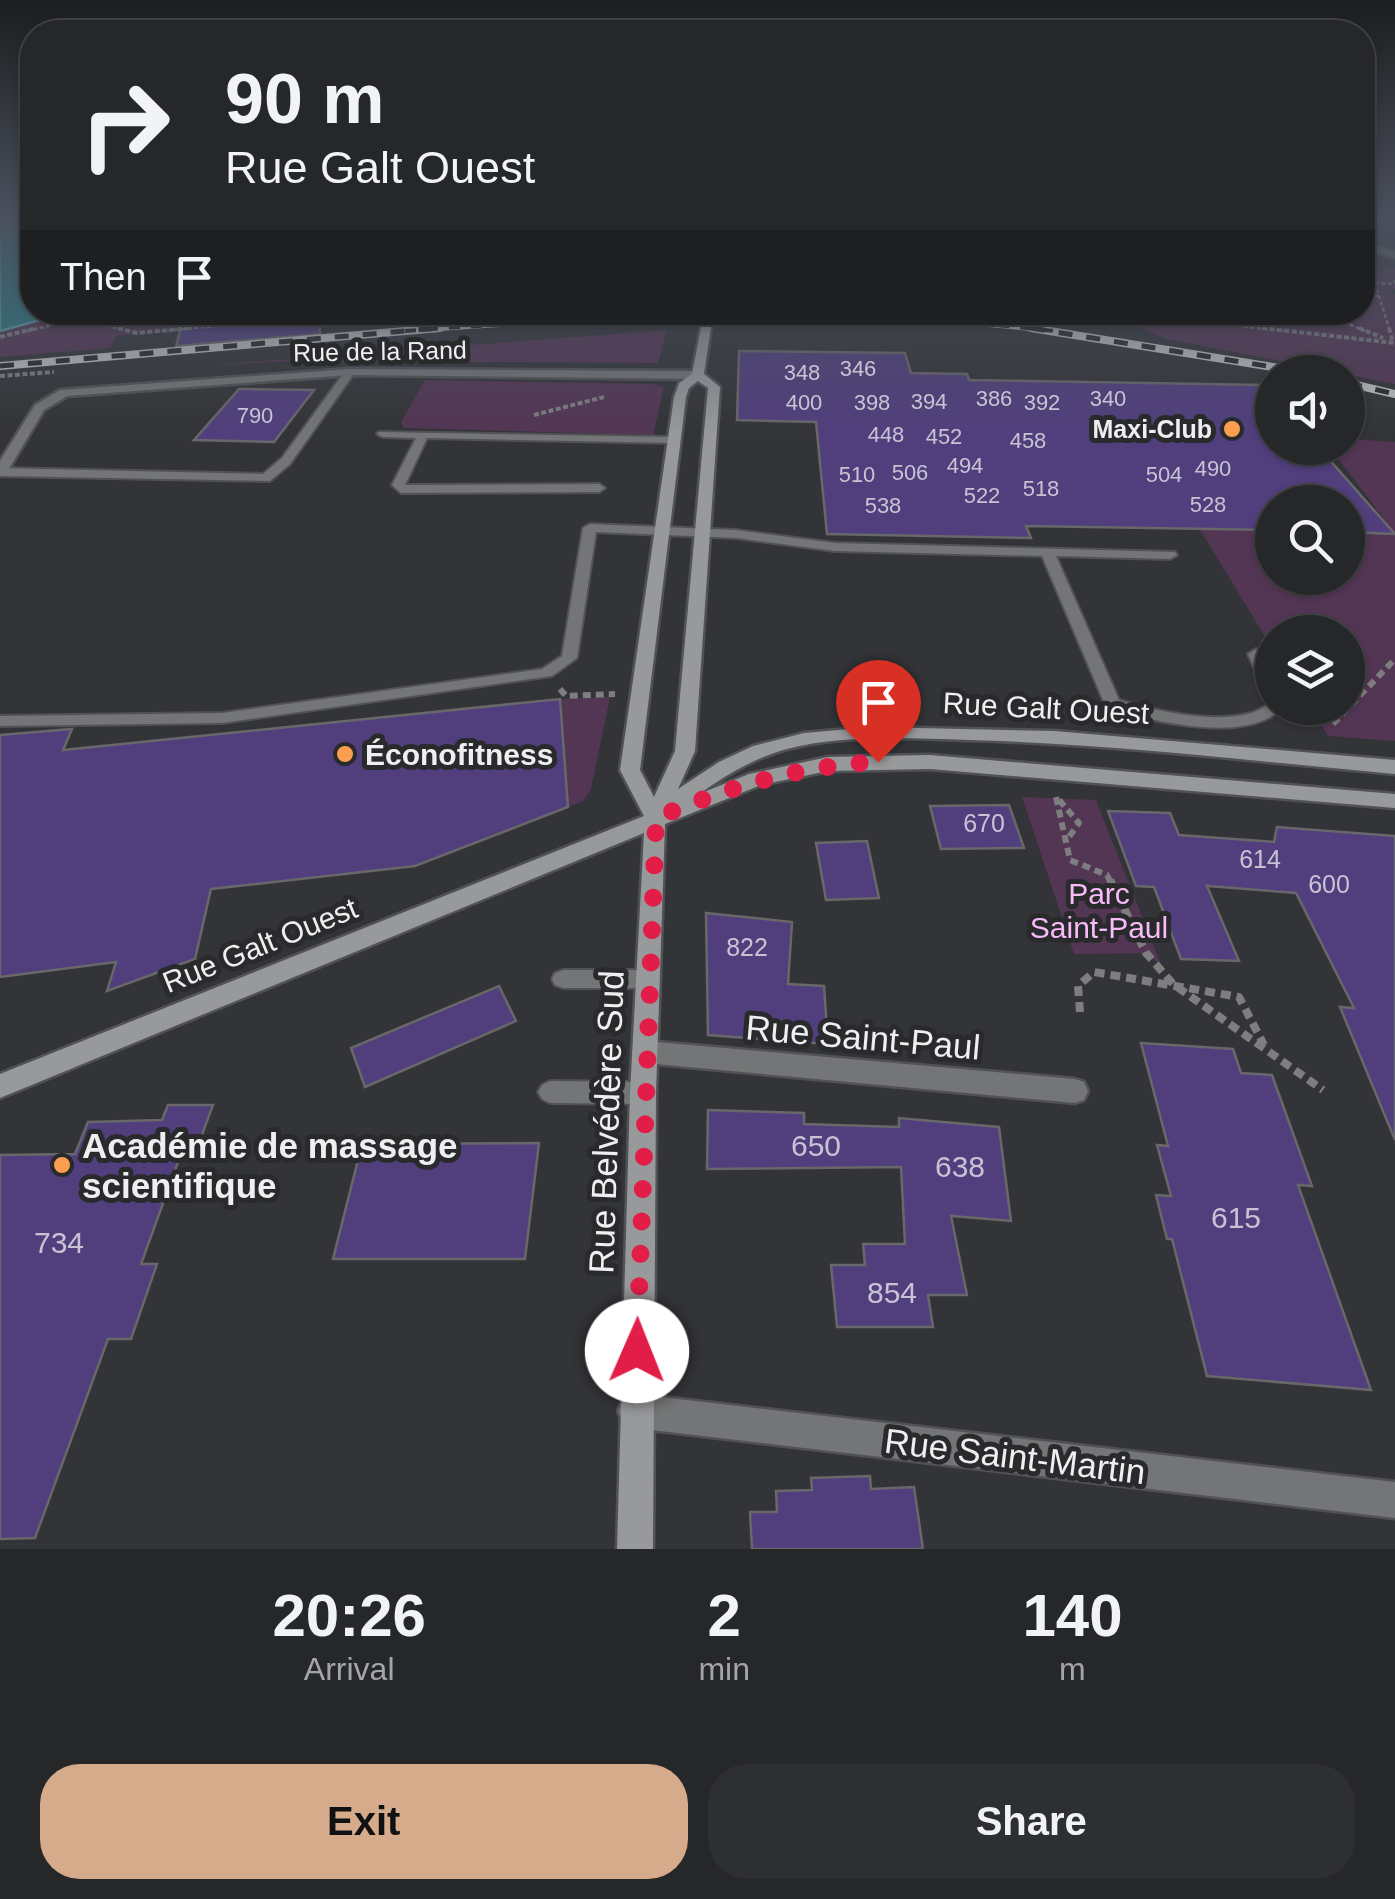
<!DOCTYPE html>
<html lang="en">
<head>
<meta charset="utf-8">
<style>
	:root { --surface:#262729; --page:#2e2f31; --text:#f1f3f6; --muted:#a4a5a8; --line:#424446; --accent:#d6ab8b }
	body { margin:0; font-family:Helvetica,sans-serif; background:var(--page); color:var(--text); height:100vh; display:flex; flex-direction:column; font-size:38px; white-space:nowrap }
	* { box-sizing:border-box; margin:0 }
	p { font-size:32px; color:var(--muted) }
	.icon { flex:none; width:55px; height:55px; fill:none; stroke:currentColor; stroke-width:2; stroke-linecap:round; stroke-linejoin:round }
	.map { position:relative; height:1549px; overflow:hidden }
	.details { display:flex; flex-direction:column; background:var(--surface); flex:1 }
	.details>* { flex:none }
	.top-card { position:absolute; left:20px; top:20px; width:1355px; height:305px; border-radius:40px; box-shadow:0 2px 8px #0004,0 0 0 2px var(--line); background:#262729; color:var(--text); overflow:hidden }
	.controls { position:absolute; left:1255px; top:355px; display:grid; gap:20px }
	.controls a { display:grid; place-items:center; width:110px; height:110px; border-radius:50%; background:var(--surface); box-shadow:0 2px 8px #0004,0 0 0 2px var(--line); font-size:50px }
	.pin { position:absolute; display:grid; place-items:center; width:85px; height:85px; color:#fff; margin:-102px -42px; border-radius:50% 50% 50% 0; rotate:-45deg; box-shadow:0 0 10px #0007 }
	.pin .icon { rotate:45deg }
	.me { position:absolute; width:110px; margin:-55px; rotate:1deg; stroke-linejoin:round; filter:drop-shadow(0 0 8px #0008) }
	.turn { display:flex; align-items:center; gap:35px; height:210px; padding:0 40px; font-size:45px }
	.turn .icon { width:130px; height:130px; stroke-width:2.5 }
	.turn b { display:block; font-size:70px; line-height:85px }
	.then { display:flex; align-items:center; height:95px; padding:0 40px; background:#0003; gap:20px; font-size:38px }
	.eta { display:flex; justify-content:space-evenly; align-items:center; height:170px; text-align:center }
	.eta b { font-size:60px; font-weight:700; line-height:70px }
	.button { display:flex; gap:20px; margin-top:auto; padding:20px 40px }
	.button a { flex:1; height:115px; border-radius:40px; background:var(--accent); color:#111; font-size:40px; font-weight:700; line-height:115px; text-align:center }
	.button a+a { background:var(--page); color:var(--text) }
	.map>svg:first-child { display:block }
</style>
</head>
<body>
<div class="map">
<svg width="1395" height="1549" viewBox="0 0 1395 1549">
	<rect width="100%" height="100%" fill="#333437"/>
	<g fill="#533654">
		<polygon points="1395,268 1395,289 1387,291 1395,294 1395,384 1164,338 1108,313 1362,312 1363,275"/>
		<polygon points="66,313 398,313 117,336 110,348 0,357 0,331"/>
		<polygon points="667,330 658,363 287,361 198,366"/>
		<polygon points="425,380 654,384 664,387 653,435 404,428 401,422"/>
		<polygon points="1348,439 1395,442 1395,741 1328,736 1310,708 1348,708 1348,632 1272,632 1272,648 1199,528 1272,530 1272,578 1348,578 1348,532 1395,533 1330,448 1348,448"/>
		<polygon points="610,697 591,789 583,801 568,807 560,699"/>
		<polygon points="1022,797 1096,800 1162,967 1146,953 1074,954"/>
	</g>
	<polygon fill="#267e86" stroke="#62a0a6" stroke-width="2.5" points="0,218 32,218 32,312 66,313 0,331"/>
	<g fill="#513f7d" stroke="#68676a" stroke-width="2.5">
		<polygon points="185,312 319,312 320,334 176,346"/>
		<polygon points="739,351 905,353 911,373 967,374 969,380 1264,385 1272,395 1272,448 1319,448 1395,534 1348,532 1348,502 1272,502 1272,530 1026,526 1031,538 827,534 816,422 737,420"/>
		<polygon points="239,389 245,389 314,390 274,442 194,440"/>
		<polygon points="560,699 568,807 415,866 211,889 195,959 107,991 116,962 0,977 0,735 72,729 63,750"/>
		<polygon points="1009,805 1024,848 941,849 930,806"/>
		<polygon points="1108,811 1170,813 1179,835 1274,842 1277,827 1395,836 1395,1140 1340,1007 1354,1008 1296,893 1207,886 1239,961 1181,959 1154,887 1136,886"/>
		<polygon points="867,841 879,898 826,900 816,843"/>
		<polygon points="706,913 792,922 788,984 824,986 828,1044 708,1035"/>
		<polygon points="499,986 516,1021 365,1087 351,1048"/>
		<polygon points="1141,1043 1233,1049 1241,1073 1272,1075 1312,1186 1298,1185 1371,1390 1207,1376 1172,1239 1167,1239 1156,1195 1171,1196 1157,1145 1168,1146"/>
		<polygon points="168,1105 213,1105 200,1140 186,1140 141,1264 157,1264 131,1339 108,1339 35,1538 0,1539 0,1155 75,1154 88,1122 162,1120"/>
		<polygon points="708,1110 804,1113 804,1124 899,1127 899,1118 999,1127 1011,1221 951,1216 967,1295 928,1295 933,1327 837,1327 831,1265 865,1265 863,1244 905,1244 901,1167 707,1169"/>
		<polygon points="539,1143 525,1259 333,1259 362,1144"/>
		<polygon points="870,1476 871,1489 914,1487 923,1549 752,1549 750,1512 777,1512 776,1491 812,1490 811,1478"/>
	</g>
	<g fill="none" stroke-linecap="round" stroke-linejoin="round">
		<g stroke="#515255" stroke-width="4">
			<g id="lane">
				<polygon points="346,370 355,372 290,464 270,481 0,476 0,468 263,474 282,458"/>
				<polygon points="379,432 674,437 680,440 674,443 427,438 405,485 599,484 605,488 599,492 401,493 392,485 416,438 383,437 377,434"/>
				<path d="M590 524 736 530 835 543 1175 552 1177 555 1170 559 1056 556 1119 700C1155 711 1214 724 1251 713 1259 711 1265 706 1272 703V708H1282C1246 745 1150 721 1106 707L1042 556 835 551 736 538 596 532 577 658 552 676 222 723 0 726V716L222 713 542 669 562 656 583 528Z"/>
				<path d="M1256 649C1272 657 1272 679 1272 695L1264 690 1248 654Z"/>
				<polygon points="563,970 648,970 656,973 659,979 656,985 648,988 563,988 555,985 552,979 555,973"/>
				<polygon points="550,1081 643,1082 651,1086 655,1093 651,1100 643,1104 550,1103 542,1099 538,1092 542,1085"/>
			</g>
		</g>
		<g stroke="#515255" stroke-width="5">
			<g id="street">
				<polygon points="1362,242 1395,252 1395,258 1362,248"/>
				<polygon points="350,369 698,371 704,375 698,379 350,375 67,396 44,410 7,472 0,476 0,461 35,405 60,390"/>
				<polygon points="645,1041 1075,1079 1084,1082 1088,1091 1084,1100 1075,1103 645,1063 636,1060 632,1052 636,1044"/>
				<polygon points="635,1394 1395,1482 1395,1518 635,1428 623,1423 618,1411 623,1399"/>
			</g>
		</g>
		<g stroke="#515255" stroke-width="5">
			<path id="secondary" d="M706 324 711 327 704 374 720 387 695 751 678 789 719 762 753 746 804 733 873 727 1054 731 1395 760V774C1253 761 1111 744 969 740 909 738 845 734 787 749 754 758 726 775 699 794L749 774 828 757 930 755 1395 794V808L930 769 828 771 761 785 665 824 656 1093 653 1549H617L630 1093 644 833 0 1098V1074L644 816 620 770 674 397 679 383 692 374 701 327ZM698 381 708 388 675 751 654 797 640 770 686 397 689 388Z"/>
		</g>
		<g stroke="#7e7e81" stroke-width="2.5" stroke-dasharray="4 2.5" stroke-linecap="butt">
			<polyline points="1362,282 1394,284 1395,280"/>
			<polyline points="1375,283 1390,331"/>
			<polyline points="1362,294 1378,296"/>
			<polyline points="460,312 522,312"/>
			<polyline points="1115,312 1284,331"/>
			<polyline points="1320,312 1365,331"/>
			<polyline points="81,319 128,331"/>
			<polyline points="27,331 107,312"/>
			<polyline points="162,331 373,312"/>
		</g>
		<g stroke="#7e7e81" stroke-width="4" stroke-dasharray="5 2.5" stroke-linecap="butt">
			<polyline points="118,328 137,333 190,328"/>
			<polyline points="1262,328 1395,343"/>
			<polyline points="1359,328 1383,338"/>
			<polyline points="1389,328 1393,342"/>
			<polyline points="0,337 37,328"/>
			<polyline points="0,376 54,372"/>
			<polyline points="534,415 604,397"/>
		</g>
		<g stroke="#7e7e81" stroke-width="6" stroke-dasharray="8 5" stroke-linecap="butt">
			<polyline points="560,689 566,696 615,694"/>
			<polyline points="1333,724 1395,659"/>
			<polyline points="1056,797 1070,860 1107,875 1111,883"/>
			<polyline points="1059,800 1079,823 1066,841"/>
		</g>
		<g stroke="#7e7e81" stroke-width="8" stroke-dasharray="10 6" stroke-linecap="butt">
			<polyline points="1110,880 1146,953 1173,984 1323,1090"/>
			<polyline points="1080,1012 1078,986 1094,972 1239,997 1264,1045"/>
		</g>
		<use href="#lane" fill="#747576" fill-rule="evenodd"/>
		<use href="#street" fill="#747576" fill-rule="evenodd"/>
		<use href="#secondary" fill="#97999b" fill-rule="evenodd"/>
		<g stroke="#c0c0c2" stroke-width="5">
			<path id="rail-far1" d="M405 331C622 315 838 306 1054 331"/>
		</g>
		<g stroke="#c0c0c2" stroke-width="8">
			<g id="rail">
				<polyline points="1031,328 1304,372"/>
				<polyline points="0,366 440,328"/>
				<polyline points="1348,383 1395,394"/>
			</g>
		</g>
		<use href="#rail-far1" stroke="#292a2c" stroke-width="4" stroke-dasharray="11" stroke-linecap="butt"/>
		<use href="#rail" stroke="#292a2c" stroke-width="5" stroke-dasharray="14" stroke-linecap="butt"/>
		<g stroke="#515255" stroke-width="12" stroke-linecap="butt">
			<polyline id="secondary-bridge" points="706,327 708,312"/>
		</g>
		<use href="#secondary-bridge" stroke="#97999b" stroke-width="10"/>
	</g>
	<linearGradient id="sky" x2="0" y2="1"><stop stop-color="#1c1d1e"/><stop offset="0.5" stop-color="#4a505e"/><stop offset="1" stop-color="#4a505e" stop-opacity="0"/></linearGradient>
	<rect width="1395" height="435" fill="url(#sky)"/>
	<g fill="none" stroke-linecap="round" stroke-linejoin="round">
		<path stroke="#e11d48" stroke-width="18" stroke-dasharray="0 32.4" d="M637 1351 656 818C729 787 798 766 878 762"/>
	</g>
	<g fill="#fb9e50" stroke="#292a2c" stroke-width="4">
		<circle cx="1232" cy="429" r="10"/>
		<circle cx="345" cy="754" r="10"/>
		<circle cx="62" cy="1165" r="10"/>
	</g>
	<g text-anchor="middle" dominant-baseline="central" stroke-width="10" stroke-linejoin="round" paint-order="stroke">
		<g font-size="22" fill="#c8c3d4">
			<text x="858" y="368">346</text>
			<text x="802" y="372">348</text>
			<text x="994" y="398">386</text>
			<text x="1108" y="398">340</text>
			<text x="929" y="401">394</text>
			<text x="804" y="402">400</text>
			<text x="872" y="402">398</text>
			<text x="1042" y="402">392</text>
			<text x="255" y="415">790</text>
			<text x="886" y="434">448</text>
			<text x="944" y="436">452</text>
			<text x="1028" y="440">458</text>
			<text x="965" y="465">494</text>
			<text x="1213" y="468">490</text>
			<text x="910" y="472">506</text>
			<text x="857" y="474">510</text>
			<text x="1164" y="474">504</text>
			<text x="1041" y="488">518</text>
			<text x="982" y="495">522</text>
			<text x="1208" y="504">528</text>
			<text x="883" y="505">538</text>
		</g>
		<g font-size="25" fill="#efeff1" stroke="#292a2c">
			<text transform="translate(380 351) rotate(-1)">Rue de la Rand</text>
		</g>
		<g font-size="25" font-weight="bold" fill="#efeff1" stroke="#292a2c" text-anchor="end">
			<text x="1212" y="429">Maxi-Club</text>
		</g>
		<g font-size="25" fill="#c8c3d4">
			<text x="984" y="823">670</text>
			<text x="1260" y="859">614</text>
			<text x="1329" y="884">600</text>
			<text x="747" y="947">822</text>
		</g>
		<g font-size="30" fill="#efeff1" stroke="#292a2c">
			<text transform="translate(1046 708) rotate(3)">Rue Galt Ouest</text>
			<text transform="translate(260 945) rotate(-22)">Rue Galt Ouest</text>
		</g>
		<g font-size="30" font-weight="bold" fill="#efeff1" stroke="#292a2c" text-anchor="start">
			<text x="365" y="754">Éconofitness</text>
		</g>
		<g font-size="30" fill="#f8bbf8" stroke="#292a2c">
			<text x="1099" y="893">Parc<tspan x="1099" dy="34">Saint-Paul</tspan></text>
		</g>
		<g font-size="30" fill="#c8c3d4">
			<text x="816" y="1145">650</text>
			<text x="960" y="1166">638</text>
			<text x="1236" y="1217">615</text>
			<text x="59" y="1242">734</text>
			<text x="892" y="1292">854</text>
		</g>
		<g font-size="35" fill="#efeff1" stroke="#292a2c">
			<text transform="translate(863 1037) rotate(5)">Rue Saint-Paul</text>
			<text transform="translate(606 1122) rotate(-88)">Rue Belvédère Sud</text>
			<text transform="translate(1015 1456) rotate(7)">Rue Saint-Martin</text>
		</g>
		<g font-size="35" font-weight="bold" fill="#efeff1" stroke="#292a2c" text-anchor="start">
			<text x="82" y="1145">Académie de massage<tspan x="82" dy="40">scientifique</tspan></text>
		</g>
	</g>
</svg>
<div class="controls">
<a><svg class="icon" aria-label="sound" viewBox="0 0 24 24"><path d="M4 9h4l5-4v14l-5-4H4zM17 9q2 3 0 6"/></svg></a>
<a><svg class="icon" aria-label="search" viewBox="0 0 24 24"><circle cx="10" cy="10" r="6"/><path d="M15 15l6 6"/></svg></a>
<a><svg class="icon" aria-label="layers" viewBox="0 0 24 24"><path d="M12 4l9 5-9 5-9-5zM3 14l9 5 9-5"/></svg></a>
</div>
<div class="pin" style="left:878px;top:762px;background:#d93025"><svg class="icon" aria-label="arrive" viewBox="0 0 24 24"><path d="M6 21V4h12l-3 4 3 4H6"/></svg></div>
<svg class="me" style="left:637px;top:1351px" viewBox="-20 -20 40 40"><circle r="19" fill="#fff"/><path d="M0-13L10 11 0 6-10 11z" fill="#e11d48"/></svg>
<div class="top-card">
<div class="turn"><svg class="icon" aria-label="right" viewBox="0 0 24 24"><path d="M7 20v-9h11M14 6l5 5-5 5"/></svg><div><b>90 m</b>Rue Galt Ouest</div></div>
<div class="then">Then<svg class="icon" aria-label="arrive" viewBox="0 0 24 24"><path d="M6 21V4h12l-3 4 3 4H6"/></svg></div>
</div>
</div>
<section class="details">
<div class="eta">
<div><b>20:26</b><p>Arrival</p></div>
<div><b>2</b><p>min</p></div>
<div><b>140</b><p>m</p></div>
</div>
<div class="button"><a>Exit</a><a>Share</a></div>
</section>
</body>
</html>
